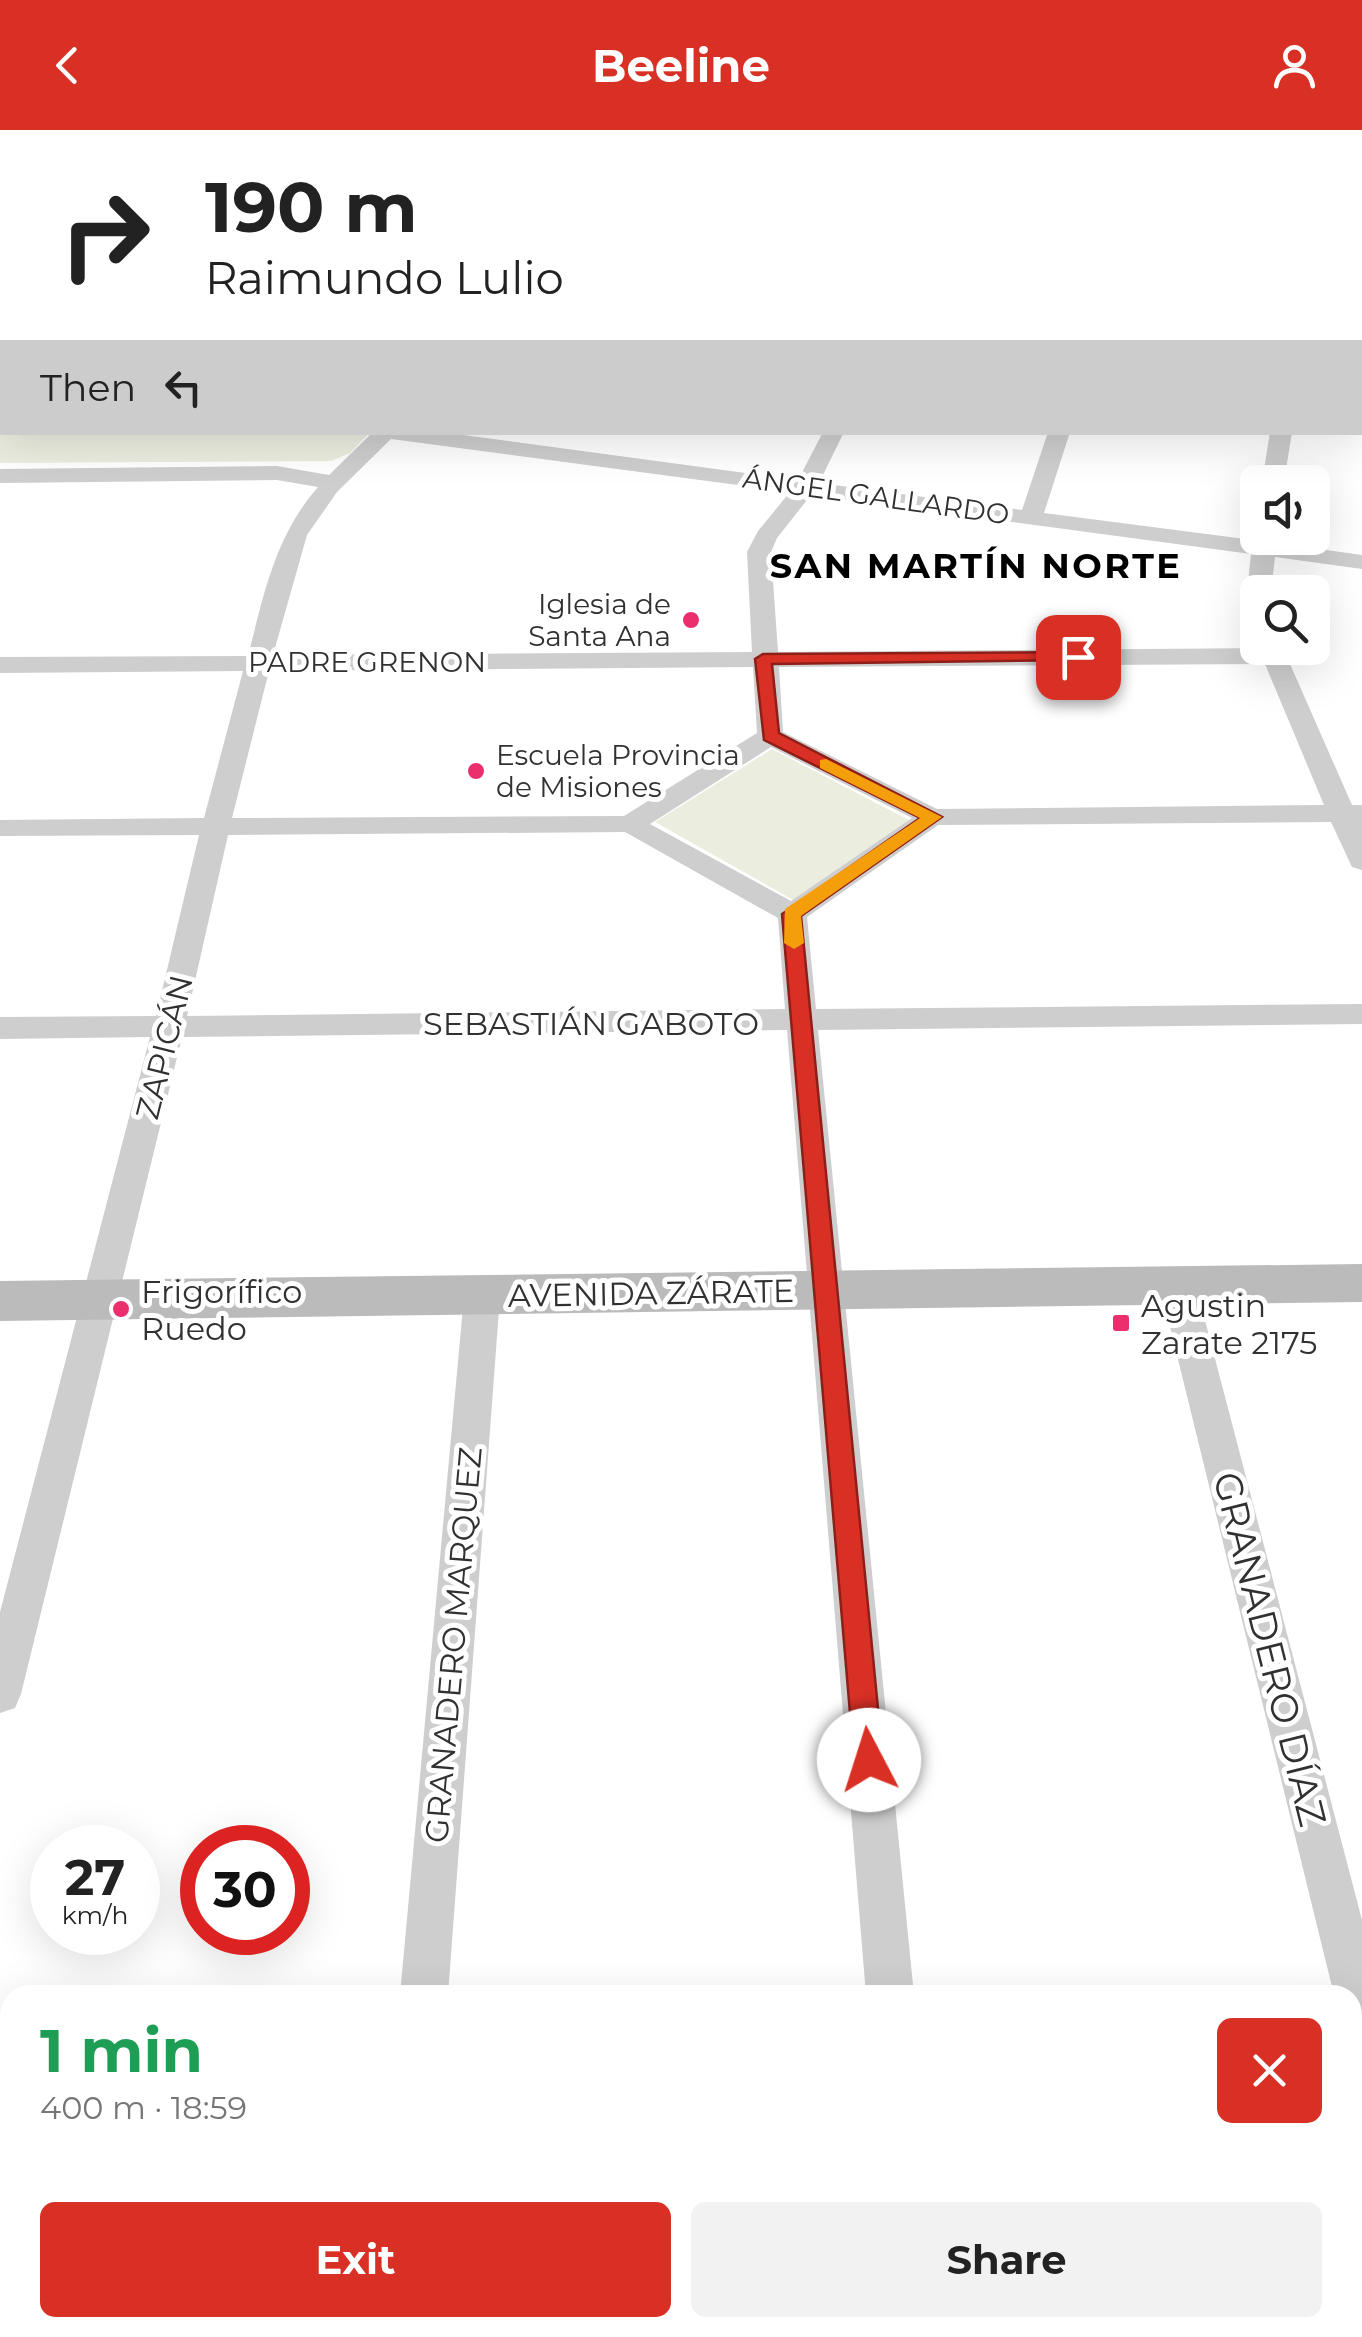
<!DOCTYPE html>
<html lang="en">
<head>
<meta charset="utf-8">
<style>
	:root { --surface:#fff; --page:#f2f2f2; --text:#222; --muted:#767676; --accent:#d93025 }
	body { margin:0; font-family:Montserrat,sans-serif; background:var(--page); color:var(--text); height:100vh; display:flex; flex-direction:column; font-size:38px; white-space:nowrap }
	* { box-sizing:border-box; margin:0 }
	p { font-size:32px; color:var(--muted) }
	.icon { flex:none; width:55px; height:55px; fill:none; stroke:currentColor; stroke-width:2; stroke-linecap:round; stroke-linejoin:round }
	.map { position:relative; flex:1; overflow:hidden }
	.sheet { position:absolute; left:0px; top:1855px; width:1362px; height:352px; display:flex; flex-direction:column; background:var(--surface); border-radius:30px 30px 0 0; box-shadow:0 10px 40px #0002 }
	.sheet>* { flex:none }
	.top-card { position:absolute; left:0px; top:0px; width:1362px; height:305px; box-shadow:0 10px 40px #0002; background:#fff; color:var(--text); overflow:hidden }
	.fabs { position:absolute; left:1240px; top:335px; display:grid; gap:20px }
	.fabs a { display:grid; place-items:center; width:90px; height:90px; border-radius:15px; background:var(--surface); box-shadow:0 10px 40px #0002; font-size:50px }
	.speed { position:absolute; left:30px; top:1695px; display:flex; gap:20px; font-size:50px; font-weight:700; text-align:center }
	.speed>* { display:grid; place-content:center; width:130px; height:130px; border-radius:50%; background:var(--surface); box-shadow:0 10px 40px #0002; line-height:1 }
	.speed small { font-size:25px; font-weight:400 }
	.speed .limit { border:15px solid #d22; background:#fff; color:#111 }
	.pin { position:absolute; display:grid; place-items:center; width:85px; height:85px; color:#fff; margin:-42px; border-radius:20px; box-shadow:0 5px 15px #0006 }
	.me { position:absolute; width:110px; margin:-55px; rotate:355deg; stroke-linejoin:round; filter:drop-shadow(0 0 8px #0008) }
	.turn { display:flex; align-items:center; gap:35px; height:210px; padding:0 40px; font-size:45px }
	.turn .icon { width:130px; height:130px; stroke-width:2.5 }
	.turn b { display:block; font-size:70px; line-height:85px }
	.then { display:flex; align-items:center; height:95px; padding:0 40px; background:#0003; gap:20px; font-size:38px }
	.round { display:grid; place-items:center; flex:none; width:105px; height:105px; border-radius:15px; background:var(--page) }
	.headline { display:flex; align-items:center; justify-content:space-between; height:170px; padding:0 40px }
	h1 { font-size:60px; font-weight:700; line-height:75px; color:#1e9e55 }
	.button { display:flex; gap:20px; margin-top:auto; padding:20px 40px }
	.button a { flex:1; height:115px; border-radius:15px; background:var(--accent); color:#fff; font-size:40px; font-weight:700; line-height:115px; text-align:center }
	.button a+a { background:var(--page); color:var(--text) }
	header { display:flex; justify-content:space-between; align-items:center; height:130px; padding:0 40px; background:var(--accent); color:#fff; font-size:45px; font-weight:700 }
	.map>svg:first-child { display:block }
</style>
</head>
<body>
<header><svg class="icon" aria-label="back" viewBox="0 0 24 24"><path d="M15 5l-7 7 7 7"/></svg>Beeline<svg class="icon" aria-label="person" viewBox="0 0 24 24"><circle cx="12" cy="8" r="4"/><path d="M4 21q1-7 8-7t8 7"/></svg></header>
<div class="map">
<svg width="1362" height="2207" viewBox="0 0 1362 2207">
	<rect width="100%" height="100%" fill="#fff"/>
	<g fill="#ebeedf">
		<polygon points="0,241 2,302 369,303 350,323 331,331 0,333"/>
		<polygon points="772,619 911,691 795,771 655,692"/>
	</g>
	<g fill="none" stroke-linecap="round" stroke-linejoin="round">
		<g fill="#cecece" fill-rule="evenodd">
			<polygon points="1058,0 1080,0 1081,2 1060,2"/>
			<polygon points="1360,25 1362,25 1360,36"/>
			<rect x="1360" y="94" width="2" height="10"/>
			<polygon points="0,222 2,223 2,235 0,235"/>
			<path d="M373 302H441L798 350 823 302H844L819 353 1022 380 1048 302H1070L1044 383 1253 410 1258 403V408H1276V413L1362 425V439L1275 427 1271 462H1258V469L1247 462 1251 424 811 365 777 408 771 422 778 522 1283 518 1352 675H1362V740L1352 737 1331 692 938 695 807 787 816 879 1362 874V894L818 900 914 1865H866L787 900 182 907 21 1564 15 1578 0 1583V1482L150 907 0 909V887L156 886 199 705 0 706V690L204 688 243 541 0 543V527L248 526C264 464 275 406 318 357L277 350 0 353V339L277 336 329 345ZM391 309 790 362 758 401 747 422 752 522 273 525 307 405 337 362ZM1265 534 1324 675 937 679 783 602 779 537ZM753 537 757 603 624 686 232 688 269 541ZM771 617 912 688 791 771 650 694ZM625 702 778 788 785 879 187 886 228 705Z"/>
			<polygon points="1270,302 1292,302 1284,352 1262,352"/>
			<polygon points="1178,1142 1191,1146 1196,1156 1362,1790 1362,1906 1352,1902 1352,1865 1334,1865 1160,1156 1165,1146"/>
			<polygon points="482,1152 495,1156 500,1166 448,1865 400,1865 464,1166 469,1156"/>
			<rect x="1352" y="1914" width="10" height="50"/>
			<rect x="0" y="1941" width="10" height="50"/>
			<polygon points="369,2198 423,2198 422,2207 368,2207"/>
			<polygon points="891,2198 945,2198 946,2207 892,2207"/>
		</g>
		<g fill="#bbb" fill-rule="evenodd">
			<polygon points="47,0 93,0 95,2 49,2"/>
			<rect x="1360" y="157" width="2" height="16"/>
			<polygon points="1362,1134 1362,1172 0,1191 0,1151"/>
		</g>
		<polyline stroke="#a9a9a9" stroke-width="55" points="0,46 2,43"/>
	</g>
	<polygon fill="#d93025" stroke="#8d1f18" stroke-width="2.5" points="1078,522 1086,527 1083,530 772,534 779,603 942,687 801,786 883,1630 879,1640 869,1644 859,1640 854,1630 782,784 920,688 764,610 755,529 763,524"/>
	<polygon fill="#f59e0b" points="826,629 942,687 801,786 804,813 794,819 784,813 785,779 920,688 820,638 820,630"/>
	<g fill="#eb2f6d" stroke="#fff" stroke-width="4">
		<circle cx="691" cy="490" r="10"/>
		<circle cx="476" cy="641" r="10"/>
		<circle cx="121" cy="1179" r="10"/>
		<rect x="1111" y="1183" width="20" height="20" rx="5"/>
	</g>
	<g text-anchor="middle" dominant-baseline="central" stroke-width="10" stroke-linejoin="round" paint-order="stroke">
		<g font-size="28" fill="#313131" stroke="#fff">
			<text transform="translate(876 366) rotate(8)">ÁNGEL GALLARDO</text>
			<text x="367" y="532">PADRE GRENON</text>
		</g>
		<g font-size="28" fill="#313131" stroke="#fff" text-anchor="end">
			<text x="671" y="474">Iglesia de<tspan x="671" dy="32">Santa Ana</tspan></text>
			<text x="496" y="625" text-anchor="start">Escuela Provincia<tspan x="496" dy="32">de Misiones</tspan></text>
		</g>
		<g font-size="32" fill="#313131" stroke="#fff">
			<text x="591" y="893">SEBASTIÁN GABOTO</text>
			<text transform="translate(164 917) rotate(-76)">ZAPICÁN</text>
			<text transform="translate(651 1163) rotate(-1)">AVENIDA ZÁRATE</text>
			<text transform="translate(453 1515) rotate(-85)">GRANADERO MARQUEZ</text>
		</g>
		<g font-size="32" fill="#313131" stroke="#fff" text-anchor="start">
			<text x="141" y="1161">Frigorífico<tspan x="141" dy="37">Ruedo</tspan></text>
			<text x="1141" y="1175">Agustin<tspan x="1141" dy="37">Zarate 2175</tspan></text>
		</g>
		<g font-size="35" font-weight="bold" letter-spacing="2.5" fill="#000" stroke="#fff">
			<text x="976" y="435">SAN MARTÍN NORTE</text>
		</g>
		<g font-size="38" fill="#313131" stroke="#fff">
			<text transform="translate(1270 1519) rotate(76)">GRANADERO DÍAZ</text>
		</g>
	</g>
</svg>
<div class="fabs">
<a><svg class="icon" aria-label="sound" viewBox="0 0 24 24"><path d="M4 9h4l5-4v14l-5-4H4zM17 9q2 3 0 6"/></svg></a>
<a><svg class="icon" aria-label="search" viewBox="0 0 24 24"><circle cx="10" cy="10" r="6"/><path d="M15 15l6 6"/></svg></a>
</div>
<div class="speed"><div>27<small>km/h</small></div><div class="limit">30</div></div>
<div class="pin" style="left:1078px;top:527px;background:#d93025"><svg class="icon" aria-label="arrive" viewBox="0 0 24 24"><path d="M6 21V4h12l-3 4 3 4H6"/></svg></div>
<svg class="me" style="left:869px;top:1630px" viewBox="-20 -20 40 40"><circle r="19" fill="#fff"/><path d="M0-13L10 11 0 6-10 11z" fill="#d93025"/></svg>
<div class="top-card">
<div class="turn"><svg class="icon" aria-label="right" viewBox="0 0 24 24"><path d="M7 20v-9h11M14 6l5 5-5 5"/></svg><div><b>190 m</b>Raimundo Lulio</div></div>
<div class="then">Then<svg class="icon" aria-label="left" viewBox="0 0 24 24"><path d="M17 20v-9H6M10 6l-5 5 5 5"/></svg></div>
</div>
<section class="sheet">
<div class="headline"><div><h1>1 min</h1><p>400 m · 18:59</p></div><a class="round" style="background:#d93025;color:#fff"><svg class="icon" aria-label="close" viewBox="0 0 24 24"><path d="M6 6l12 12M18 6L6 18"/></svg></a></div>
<div class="button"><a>Exit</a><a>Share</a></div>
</section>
</div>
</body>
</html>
